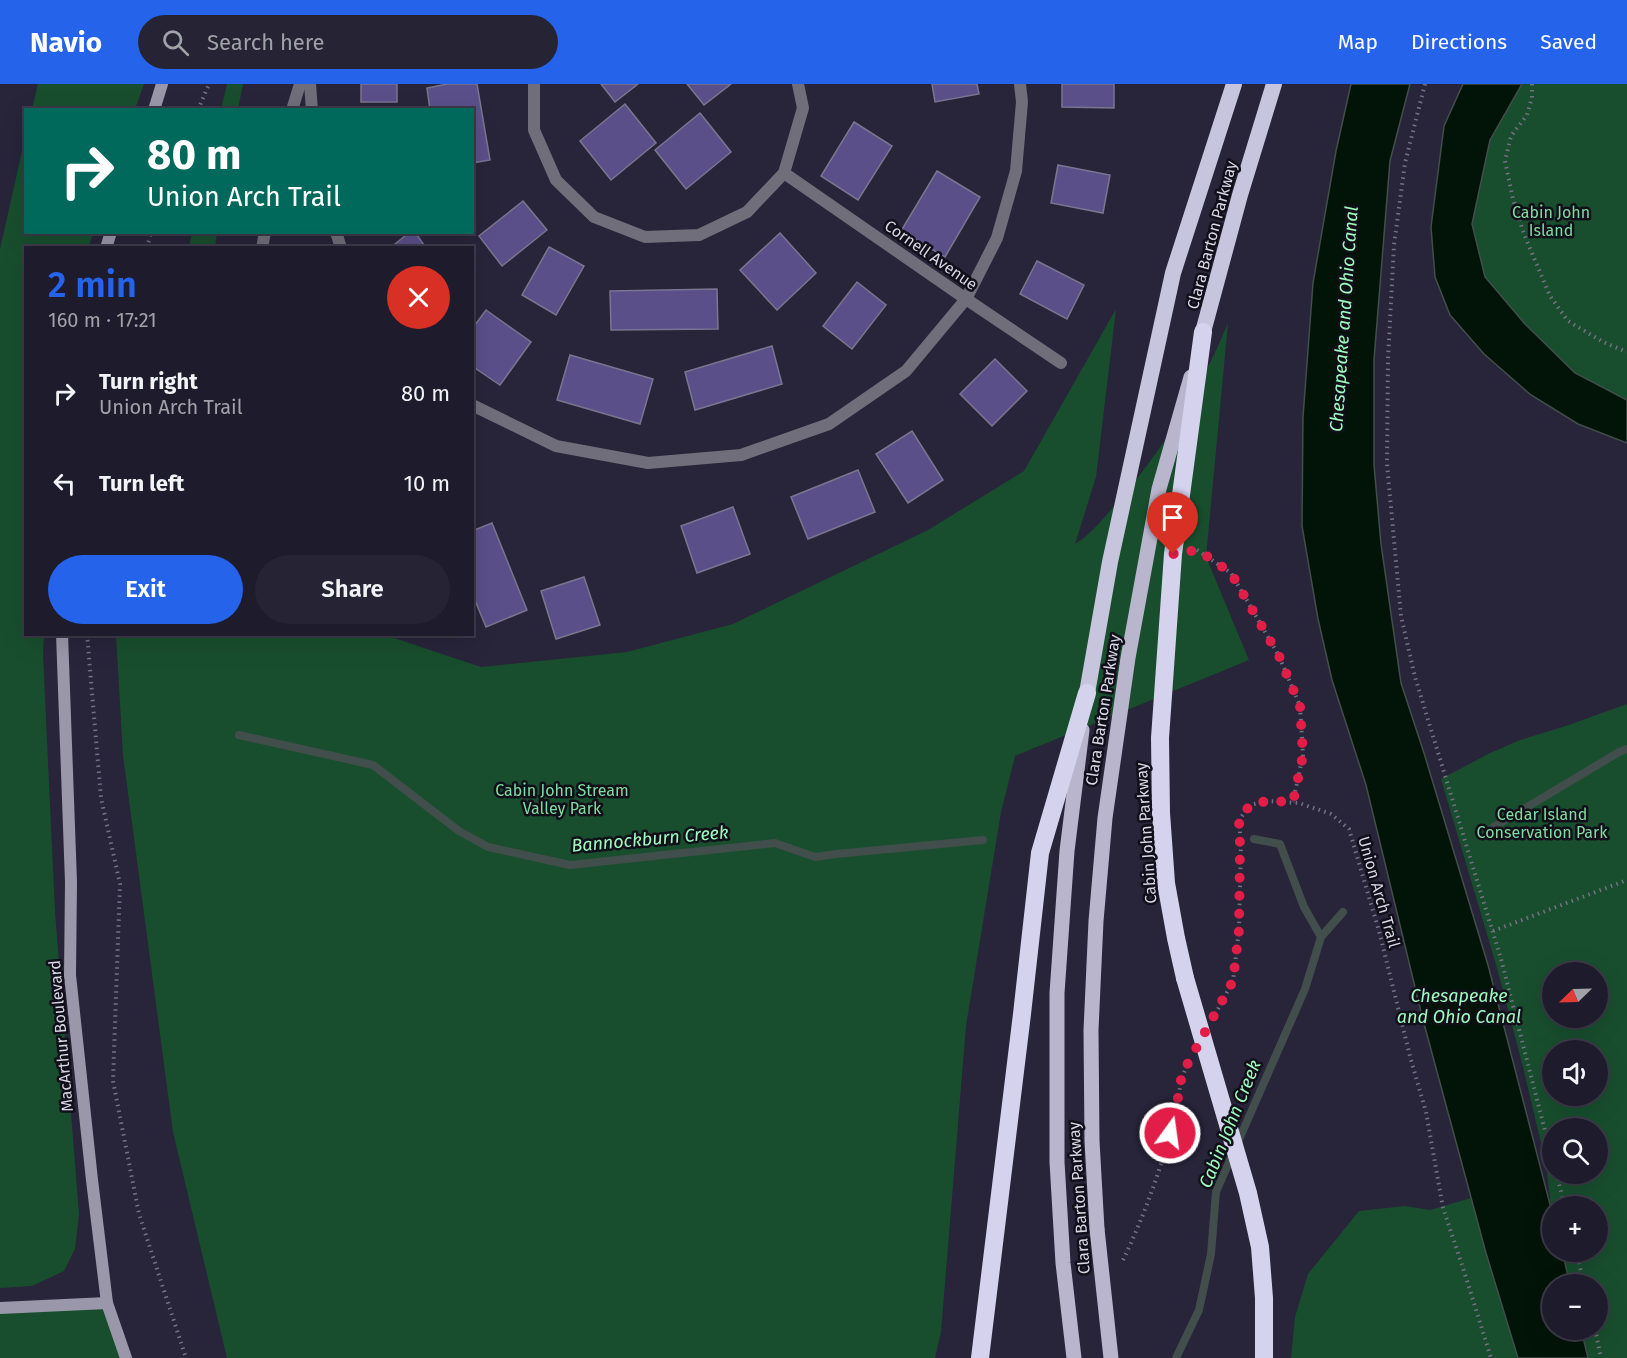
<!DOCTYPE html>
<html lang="en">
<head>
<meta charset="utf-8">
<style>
	:root { --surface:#1e1b2c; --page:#262434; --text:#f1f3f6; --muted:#a1a1a9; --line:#3c3948; --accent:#2563eb }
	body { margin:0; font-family:"Fira Sans",sans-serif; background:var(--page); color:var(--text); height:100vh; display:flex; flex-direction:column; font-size:22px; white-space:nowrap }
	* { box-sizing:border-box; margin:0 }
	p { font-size:20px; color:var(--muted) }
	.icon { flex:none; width:33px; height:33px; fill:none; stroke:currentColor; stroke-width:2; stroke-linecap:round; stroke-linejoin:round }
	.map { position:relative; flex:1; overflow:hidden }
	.details { position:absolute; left:24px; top:162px; width:450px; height:390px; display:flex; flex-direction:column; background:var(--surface); border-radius:0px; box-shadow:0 6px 24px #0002,0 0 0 2px var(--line) }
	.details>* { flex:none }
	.hud { position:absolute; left:24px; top:24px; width:450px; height:126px; border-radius:0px; box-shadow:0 6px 24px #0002,0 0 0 2px var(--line); background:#00695c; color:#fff; overflow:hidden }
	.needle { width:39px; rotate:247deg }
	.fabs { position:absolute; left:1542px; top:878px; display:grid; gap:12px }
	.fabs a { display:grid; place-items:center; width:66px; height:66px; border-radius:50%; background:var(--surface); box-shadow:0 6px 24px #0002,0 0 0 2px var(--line); font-size:30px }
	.pin { position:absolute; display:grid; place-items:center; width:51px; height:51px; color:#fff; margin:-62px -26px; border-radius:50% 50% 50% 0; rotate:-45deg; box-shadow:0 0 6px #0007 }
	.pin .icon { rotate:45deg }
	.me { position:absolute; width:66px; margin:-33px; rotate:14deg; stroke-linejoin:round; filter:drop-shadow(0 0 4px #0008) }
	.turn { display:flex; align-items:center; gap:21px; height:126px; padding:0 24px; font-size:27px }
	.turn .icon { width:78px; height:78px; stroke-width:2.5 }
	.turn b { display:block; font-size:42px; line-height:51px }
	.round { display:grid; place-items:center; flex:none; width:63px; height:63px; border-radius:32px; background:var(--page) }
	.head { display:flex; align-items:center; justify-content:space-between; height:102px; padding:0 24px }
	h1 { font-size:36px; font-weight:600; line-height:45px; color:var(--accent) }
	.primary-button { display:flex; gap:12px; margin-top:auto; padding:12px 24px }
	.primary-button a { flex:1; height:69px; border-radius:36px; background:var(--accent); color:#fff; font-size:24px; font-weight:600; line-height:69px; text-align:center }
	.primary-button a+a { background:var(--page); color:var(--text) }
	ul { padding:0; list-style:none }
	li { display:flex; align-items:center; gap:18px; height:90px; padding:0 24px }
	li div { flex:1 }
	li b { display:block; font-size:22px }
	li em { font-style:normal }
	header { display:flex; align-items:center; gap:36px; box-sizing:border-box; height:84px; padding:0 30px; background:var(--accent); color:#fff }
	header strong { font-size:28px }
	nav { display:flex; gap:33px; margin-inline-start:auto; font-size:21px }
	.search { width:420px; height:54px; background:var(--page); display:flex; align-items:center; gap:15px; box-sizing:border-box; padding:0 21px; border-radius:33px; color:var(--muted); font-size:22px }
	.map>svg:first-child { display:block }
</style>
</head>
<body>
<header>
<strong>Navio</strong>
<div class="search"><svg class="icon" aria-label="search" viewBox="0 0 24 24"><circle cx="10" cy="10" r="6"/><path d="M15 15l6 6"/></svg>Search here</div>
<nav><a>Map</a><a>Directions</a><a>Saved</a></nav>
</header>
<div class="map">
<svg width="1627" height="1274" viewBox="0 0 1627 1274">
	<rect width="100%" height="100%" fill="#28243a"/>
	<g fill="#184e2e" fill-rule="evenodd">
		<polygon points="38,0 144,0 135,25 32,25"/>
		<polygon points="227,0 243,0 238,25 221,25"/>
		<polygon points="1522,0 1627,0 1627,316 1575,289 1525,240 1485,193 1472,140 1490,56"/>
		<polygon points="25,54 26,148 93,149 89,163 26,164 26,550 44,551 43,570 55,828 79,1130 75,1165 64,1187 32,1202 0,1204 0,165"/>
		<polygon points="192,149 217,149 215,163 189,163"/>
		<path d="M1116 225 1096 393 1075 460C1089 452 1103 435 1114 422 1162 368 1200 306 1228 239L1206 473 1249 576 1015 672 1001 728 966 942 941 1248 935 1274H227L173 1048 123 671 116 551H385L481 583 627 568 733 540 928 446 1024 387Z"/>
		<path d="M1627 620V1274H1576L1570 1245H1598V1200H1561L1557 1167H1598V1122H1552V1131L1546 1080 1523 983 1497 884 1441 695 1488 670 1520 656 1566 642ZM1552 888H1598V933H1552ZM1552 966H1598V1011H1552ZM1552 1044H1598V1089H1552Z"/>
		<polygon points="1471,1114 1518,1274 1291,1274 1295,1233 1308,1190 1359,1127 1405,1122 1430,1126"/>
		<polygon points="107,1219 126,1274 0,1274 0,1224"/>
	</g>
	<g fill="#021408" stroke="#424e4b" stroke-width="1.5">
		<polygon points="1351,0 1410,0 1390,77 1374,276 1374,381 1381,460 1401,599 1424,669 1488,881 1552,1128 1552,1167 1562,1167 1570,1200 1552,1200 1552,1245 1581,1245 1588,1274 1518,1274 1486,1169 1423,936 1366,701 1332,596 1318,535 1302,442 1303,333 1313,199 1336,67"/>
		<polygon points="1463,0 1522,0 1490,56 1472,140 1485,193 1525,240 1575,289 1627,316 1627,359 1578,340 1531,311 1484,270 1450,231 1435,193 1431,143 1444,42"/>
	</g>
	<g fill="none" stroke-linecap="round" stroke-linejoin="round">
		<g stroke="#424e4b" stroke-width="8">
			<polyline points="239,651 373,681 459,747 488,763 570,781 775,759 815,773 836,770 983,756"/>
			<polyline points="1492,744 1619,668 1627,665"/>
			<polyline points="1254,755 1280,760 1304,823 1321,853"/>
			<polyline points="1176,1274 1199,1226 1211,1170 1216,1108 1305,905 1321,853 1343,828"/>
		</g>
	</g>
	<g fill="#5b4f8a" stroke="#797690" stroke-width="1.5">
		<rect x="361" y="0" width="36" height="18"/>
		<polygon points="447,0 477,0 490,76 472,79 472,26 430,26 427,4"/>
		<polygon points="601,0 638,0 615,18"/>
		<polygon points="687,0 731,0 704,21"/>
		<polygon points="932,0 977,0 979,10 935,18"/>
		<polygon points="1062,0 1114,0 1114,24 1062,23"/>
		<polygon points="625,20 656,59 611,96 580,57"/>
		<polygon points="700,29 731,68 686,105 655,66"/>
		<polygon points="854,38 892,62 858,116 821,92"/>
		<polygon points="1058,81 1110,91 1103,129 1051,119"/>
		<polygon points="937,87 980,113 945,173 901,147"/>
		<polygon points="523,117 547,146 502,182 479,152"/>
		<polygon points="410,148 415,148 426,164 390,164"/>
		<polygon points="780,149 816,189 777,226 740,186"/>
		<polygon points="549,163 584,182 556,231 522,211"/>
		<polygon points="1037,177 1084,201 1067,235 1020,210"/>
		<polygon points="857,198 886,221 852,265 823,242"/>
		<polygon points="717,205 718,245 611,246 610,207"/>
		<polygon points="486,226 531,258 500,301 472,282 472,245"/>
		<polygon points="772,262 782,300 695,326 685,288"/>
		<polygon points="570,271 653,295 640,340 557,316"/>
		<polygon points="995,275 1027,307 992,342 960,310"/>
		<polygon points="912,347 943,396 908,419 876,370"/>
		<polygon points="858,386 875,428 808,455 791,413"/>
		<polygon points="733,423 750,470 697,489 681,442"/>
		<polygon points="492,439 527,526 486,543 472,509 472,447"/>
		<polygon points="584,493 600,541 556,555 541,507"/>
	</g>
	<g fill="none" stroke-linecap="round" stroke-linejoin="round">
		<g stroke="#747184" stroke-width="4" stroke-dasharray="1.5 4.5" stroke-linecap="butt">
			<polyline points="1425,0 1405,79 1394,161 1388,275 1387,380 1401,532 1415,593 1501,875 1552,1074"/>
			<polyline points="1532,0 1532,14 1527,31 1511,52 1505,77 1513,115 1524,150 1550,212 1568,237 1603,258 1627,268"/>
			<polyline points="198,26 209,0"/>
			<polyline points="147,164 151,148"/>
			<polyline points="1197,466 1231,489 1279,572 1300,622 1303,671 1293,718"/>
			<polyline points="87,550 101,714 120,800 113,997 139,1130 186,1274"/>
			<polyline points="1493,847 1627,796"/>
			<polyline points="1218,925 1233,897 1239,846 1241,761 1239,736 1250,721 1267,717 1299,719 1331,730 1349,745 1379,847 1411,976 1426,1028 1443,1124 1464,1187 1491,1274"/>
			<polyline points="1556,1089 1565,1122"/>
			<polyline points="1576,1167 1584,1200"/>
			<path d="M1123 1176C1144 1133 1163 1079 1175 1032 1179 1015 1179 997 1187 982"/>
			<polyline points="1595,1245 1601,1274"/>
		</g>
		<g stroke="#706e7a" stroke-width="12">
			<polyline points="310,0 312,26"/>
			<polyline points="534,0 534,46 556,96 594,133 645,153 699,151 747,128 784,89 803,24 798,0"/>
			<polyline points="292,26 300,0"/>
			<polyline points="784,89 966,215 1061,279"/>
			<polyline points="336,148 341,164"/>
			<polyline points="262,164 265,148"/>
			<polyline points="472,321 556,362 648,379 741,371 829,340 906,287 966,215 997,154 1016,87 1022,18 1020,0"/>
		</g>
		<g stroke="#9997a9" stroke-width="12">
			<polyline points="154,26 162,0"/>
			<polyline points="106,164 111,148"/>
			<polyline points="62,550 71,798 70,891 92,1096 107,1219 126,1274"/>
			<polyline points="0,1224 107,1219"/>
		</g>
		<g stroke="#b9b5cd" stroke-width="15">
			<polyline points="1097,1145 1092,1057 1091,946 1096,837 1105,734 1128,574 1159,405 1191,293"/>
			<polyline points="1074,1274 1063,1179 1057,1078 1057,909 1067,767 1082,646"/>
		</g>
		<g stroke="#c7c4de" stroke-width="16">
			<polyline points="1203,248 1240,111 1274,0"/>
			<polyline points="1087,609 1110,478 1173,189 1234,0"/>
		</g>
		<g stroke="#d5d2ee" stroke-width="18">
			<polyline points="1185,894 1176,854 1166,799 1161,729 1160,654 1173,470 1203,248"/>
			<polyline points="980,1274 1022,930 1040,769 1087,609"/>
		</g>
		<polyline stroke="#b9b5cd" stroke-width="15" points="1097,1145 1111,1274"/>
		<polyline stroke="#d5d2ee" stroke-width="18" points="1185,894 1248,1109 1260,1163 1264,1214 1264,1274"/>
	</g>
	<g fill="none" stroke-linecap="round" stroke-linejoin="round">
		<polyline stroke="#e11d48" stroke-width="10" stroke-dasharray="0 18" points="1170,1049 1175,1031 1182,990 1233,897 1239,846 1240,761 1239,736 1250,721 1267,717 1293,718 1303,671 1300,622 1279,572 1231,489 1198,466 1173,470"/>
	</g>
	<g text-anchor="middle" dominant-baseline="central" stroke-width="5" stroke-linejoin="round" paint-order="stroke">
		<g font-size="16" fill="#7fdca0" stroke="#110f19">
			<text x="1551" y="128">Cabin John<tspan x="1551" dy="18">Island</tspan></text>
			<text x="562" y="706">Cabin John Stream<tspan x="562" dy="18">Valley Park</tspan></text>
			<text x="1542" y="730">Cedar Island<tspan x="1542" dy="18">Conservation Park</tspan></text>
		</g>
		<g font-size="16" fill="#d9d7e6" stroke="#110f19">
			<text transform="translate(1212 151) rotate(-75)">Clara Barton Parkway</text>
			<text transform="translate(931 171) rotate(35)">Cornell Avenue</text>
			<text transform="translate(1103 626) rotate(-81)">Clara Barton Parkway</text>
			<text transform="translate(1146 749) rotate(-94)">Cabin John Parkway</text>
			<text transform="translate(1379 808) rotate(74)">Union Arch Trail</text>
			<text transform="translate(61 952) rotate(-95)">MacArthur Boulevard</text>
			<text transform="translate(1079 1114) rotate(-94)">Clara Barton Parkway</text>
		</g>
		<g font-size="18" font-style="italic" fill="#9efbbd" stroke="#110f19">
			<text transform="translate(1344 235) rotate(-86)">Chesapeake and Ohio Canal</text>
			<text transform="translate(650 755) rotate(-5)">Bannockburn Creek</text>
			<text x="1459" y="912">Chesapeake<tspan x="1459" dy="21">and Ohio Canal</tspan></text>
			<text transform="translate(1230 1040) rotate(-68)">Cabin John Creek</text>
		</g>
	</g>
</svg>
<div class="fabs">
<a><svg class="needle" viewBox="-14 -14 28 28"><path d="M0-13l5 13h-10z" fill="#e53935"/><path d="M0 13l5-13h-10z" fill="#a1a1a9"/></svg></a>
<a><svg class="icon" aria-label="sound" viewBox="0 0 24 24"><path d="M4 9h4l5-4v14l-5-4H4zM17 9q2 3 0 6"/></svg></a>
<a><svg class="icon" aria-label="search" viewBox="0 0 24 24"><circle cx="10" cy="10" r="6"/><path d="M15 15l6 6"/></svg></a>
<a>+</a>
<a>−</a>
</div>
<div class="pin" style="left:1173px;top:470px;background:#d93025"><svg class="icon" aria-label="arrive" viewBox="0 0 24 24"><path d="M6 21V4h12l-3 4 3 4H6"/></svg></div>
<svg class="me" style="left:1170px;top:1049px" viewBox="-20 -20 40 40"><circle r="17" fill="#e11d48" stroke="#fff" stroke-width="3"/><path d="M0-11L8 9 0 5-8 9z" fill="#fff"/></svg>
<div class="hud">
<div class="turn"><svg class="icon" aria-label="right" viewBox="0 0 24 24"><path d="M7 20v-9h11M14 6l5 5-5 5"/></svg><div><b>80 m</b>Union Arch Trail</div></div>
</div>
<section class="details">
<div class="head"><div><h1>2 min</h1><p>160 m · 17:21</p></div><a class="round" style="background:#d93025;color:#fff"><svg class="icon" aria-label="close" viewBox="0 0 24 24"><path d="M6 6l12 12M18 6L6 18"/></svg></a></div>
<ul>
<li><svg class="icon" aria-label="right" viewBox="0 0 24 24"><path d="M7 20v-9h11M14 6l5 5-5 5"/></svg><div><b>Turn right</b><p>Union Arch Trail</p></div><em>80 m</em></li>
<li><svg class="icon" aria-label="left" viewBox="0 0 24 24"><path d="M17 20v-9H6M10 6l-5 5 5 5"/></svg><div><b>Turn left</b></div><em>10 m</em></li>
</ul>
<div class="primary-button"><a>Exit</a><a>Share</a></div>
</section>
</div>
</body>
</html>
